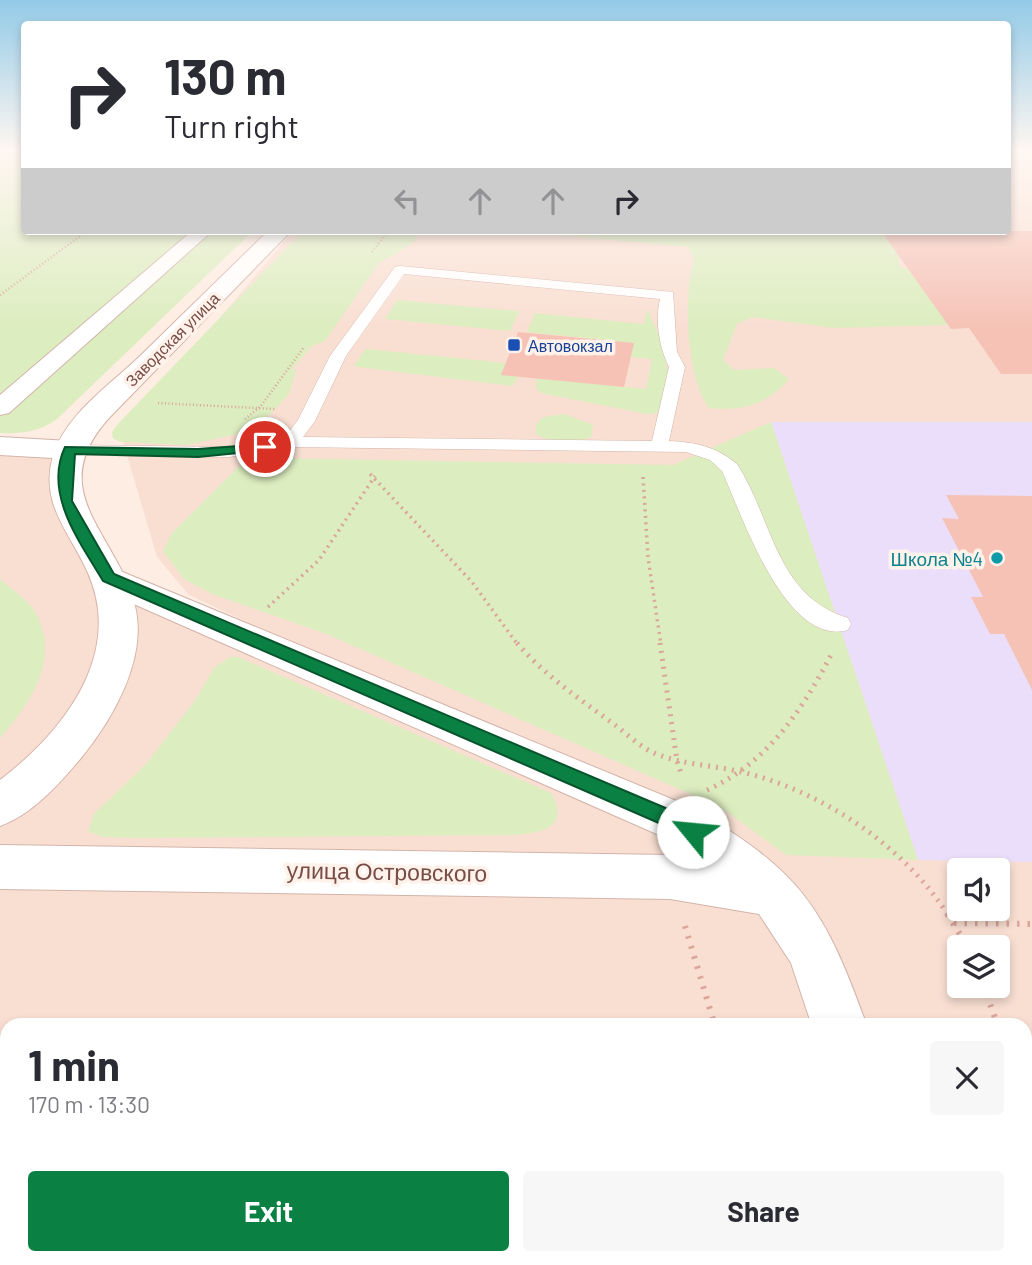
<!DOCTYPE html>
<html lang="en">
<head>
<meta charset="utf-8">
<style>
	:root { --surface:#fff; --page:#f7f7f7; --text:#2b2b33; --muted:#7c7c81; --accent:#0b8043 }
	body { margin:0; font-family:Barlow,sans-serif; background:var(--page); color:var(--text); height:100vh; display:flex; flex-direction:column; font-size:26px; white-space:nowrap }
	* { box-sizing:border-box; margin:0 }
	p { font-size:23px; color:var(--muted) }
	.icon { flex:none; width:38px; height:38px; fill:none; stroke:currentColor; stroke-width:2; stroke-linecap:round; stroke-linejoin:round }
	.map { position:relative; flex:1; overflow:hidden }
	.details { position:absolute; left:0px; top:1018px; width:1032px; height:247px; display:flex; flex-direction:column; background:var(--surface); border-radius:21px 21px 0 0; box-shadow:0 4px 10px #0003 }
	.details>* { flex:none }
	.hud { position:absolute; left:21px; top:21px; width:990px; height:214px; border-radius:7px; box-shadow:0 4px 10px #0003; background:#fff; color:var(--text); overflow:hidden }
	.controls { position:absolute; left:947px; top:858px; display:grid; gap:14px }
	.controls a { display:grid; place-items:center; width:63px; height:63px; border-radius:7px; background:var(--surface); box-shadow:0 4px 10px #0003; font-size:35px }
	.pin { position:absolute; display:grid; place-items:center; width:60px; height:60px; color:#fff; margin:-30px; border:4px solid #fff; border-radius:50%; box-shadow:0 2px 7px #0007 }
	.me { position:absolute; width:77px; margin:-38px; rotate:298deg; stroke-linejoin:round; filter:drop-shadow(0 0 5px #0008) }
	.turn { display:flex; align-items:center; gap:24px; height:147px; padding:0 28px; font-size:32px }
	.turn .icon { width:91px; height:91px; stroke-width:2.5 }
	.turn b { display:block; font-size:49px; line-height:60px }
	.lanes { display:flex; align-items:center; height:66px; padding:0 28px; background:#0003; justify-content:center; gap:35px; direction:ltr }
	.lanes .off { opacity:.35 }
	.round { display:grid; place-items:center; flex:none; width:74px; height:74px; border-radius:7px; background:var(--page) }
	.overview { display:flex; align-items:center; justify-content:space-between; height:119px; padding:0 28px }
	h1 { font-size:42px; font-weight:700; line-height:52px }
	.button { display:flex; gap:14px; margin-top:auto; padding:14px 28px }
	.button a { flex:1; height:80px; border-radius:7px; background:var(--accent); color:#fff; font-size:28px; font-weight:700; line-height:80px; text-align:center }
	.button a+a { background:var(--page); color:var(--text) }
	.map>svg:first-child { display:block }
</style>
</head>
<body>
<div class="map">
<svg width="1032" height="1265" viewBox="0 0 1032 1265">
	<rect width="100%" height="100%" fill="#feede2"/>
	<path fill="#f9dfd2" fill-rule="evenodd" d="M1008 151H1032V1265H0V446L69 450 108 578 641 805 189 595 157 557 121 435 293 231H1008ZM959 870H998V908H959ZM959 947H998V985H959ZM7 1026H1026V1258H7Z"/>
	<polygon fill="#eadefb" points="771,422 1032,422 1032,862 918,860"/>
	<g fill="#dcedbf">
		<path d="M0 151H24V231H253L57 419C39 432 22 434 0 433Z"/>
		<polygon points="303,231 419,231 413,243 378,264 325,341 312,346 292,369 296,371 289,394 255,430 187,445 122,442 113,439 112,432 117,425"/>
		<path d="M516 231H894L902 248 898 256 899 267 922 271 957 318 945 325 834 328 753 317 737 324 723 360 734 370 774 368 789 379C769 404 740 412 709 408 686 376 683 296 694 258L688 247Z"/>
		<polygon points="397,300 519,311 510,331 385,319"/>
		<path d="M647 309C662 341 680 381 657 413L647 414 541 393 536 388 537 378 646 389 652 359 630 357 633 343 527 332 535 313 644 324Z"/>
		<polygon points="366,349 506,363 501,374 519,377 512,386 357,367 354,365"/>
		<path d="M565 414 593 425 591 437C574 443 552 445 536 434V425L543 417Z"/>
		<polygon points="771,422 918,860 786,855 727,812 688,793 324,633 212,594 184,579 163,551 172,533 239,466 261,458 673,465"/>
		<path d="M0 579C11 589 28 600 35 612 62 658 30 704 0 738Z"/>
		<path d="M230 657H238L551 793C571 828 541 833 514 835L135 838 103 837 88 831 94 814 146 764 196 699 214 668Z"/>
	</g>
	<g fill="#f6c2b6">
		<polygon points="881,231 1032,231 1032,374 1001,374 969,328 951,329"/>
		<polygon points="518,332 634,343 624,387 501,375"/>
		<polygon points="946,495 1032,496 1032,690 1004,634 990,634 971,597 983,597 942,518 959,519"/>
	</g>
	<g fill="none" stroke-linecap="round" stroke-linejoin="round">
		<g stroke="#d3b4aa" stroke-width="1">
			<path id="service" d="M400 266 673 292 677 352 685 367 669 441C695 442 717 447 737 464 773 519 775 596 848 618L851 624 848 630C785 648 741 512 722 471L710 460 686 452 290 447 229 457 70 455 61 450 70 445 229 447 284 438 298 420 330 356 395 267ZM404 274 660 299C655 321 659 347 669 367L652 441 303 437 315 421 346 356Z"/>
		</g>
		<g stroke="#d3b4aa" stroke-width="2">
			<polygon id="pedestrian" points="192,231 212,231 9,413 0,415 0,395"/>
		</g>
		<g stroke="#d3b4aa" stroke-width="2">
			<polygon id="minor" points="0,437 70,441 81,443 85,450 81,457 70,459 0,455"/>
		</g>
		<g stroke="#d3b4aa" stroke-width="2">
			<g id="tertiary">
				<path d="M108 566 691 807C802 872 824 907 867 1026H812L791 963 759 914 670 899 0 889V845L670 855 694 858 659 835 95 587 90 578 95 569Z"/>
				<polygon points="864,1258 930,1258 931,1265 865,1265"/>
			</g>
		</g>
		<g stroke="#d6b2a7" stroke-width="2">
			<path id="secondary" d="M268 231H291L109 418C42 492 117 533 135 606 148 658 113 719 81 758 59 784 33 814 0 826V780C63 732 124 655 88 573 70 532 39 504 53 456 65 415 110 385 139 357 182 315 225 273 268 231Z"/>
		</g>
		<g stroke="#dba59a" stroke-width="2.5" stroke-dasharray="1 2.5" stroke-linecap="butt">
			<polyline points="372,252 388,231"/>
			<polyline points="0,295 87,231"/>
			<polyline points="158,403 275,409"/>
			<polyline points="245,419 261,406 304,347"/>
		</g>
		<g stroke="#dba59a" stroke-width="3.5" stroke-dasharray="2 4.5" stroke-linecap="butt">
			<polyline points="370,474 472,582 518,645"/>
			<polyline points="643,477 648,557 661,645"/>
			<polyline points="268,607 319,560 375,476"/>
		</g>
		<g stroke="#dba59a" stroke-width="5" stroke-dasharray="2 6" stroke-linecap="butt">
			<path d="M517 643C545 676 580 699 615 725 627 734 640 747 654 753 682 765 713 765 742 772 822 791 904 846 948 915"/>
			<polyline points="660,643 677,761 682,776"/>
			<path d="M707 790C767 763 801 712 831 655"/>
		</g>
		<g stroke="#dba59a" stroke-width="6" stroke-dasharray="2.5 8" stroke-linecap="butt">
			<polyline points="947,914 968,947"/>
			<polyline points="954,923 1032,924"/>
			<polyline points="685,926 715,1026"/>
			<polyline points="983,985 998,1026"/>
			<polyline points="0,1041 7,1041"/>
			<polyline points="1026,1100 1032,1117"/>
			<polyline points="752,1258 753,1265"/>
		</g>
		<use href="#service" fill="#fff" fill-rule="evenodd"/>
		<use href="#pedestrian" fill="#fff" fill-rule="evenodd"/>
		<use href="#minor" fill="#fff" fill-rule="evenodd"/>
		<use href="#tertiary" fill="#fff" fill-rule="evenodd"/>
		<use href="#secondary" fill="#fff" fill-rule="evenodd"/>
	</g>
	<linearGradient id="sky" x2="0" y2="1"><stop stop-color="#93cae7"/><stop offset="0.46" stop-color="#fff7f2"/><stop offset="1" stop-color="#fff7f2" stop-opacity="0"/></linearGradient>
	<rect width="1032" height="328" fill="url(#sky)"/>
	<path fill="#0b8043" stroke="#07532c" stroke-width="2" d="M265 444 272 447 270 450 198 457 75 454 72 501 114 574 682 815 700 826 702 832 700 838C688 842 678 833 668 827L103 581C80 542 43 494 65 447L198 449Z"/>
	<rect fill="#1a4fb4" stroke="#fff2ea" stroke-width="2.5" x="507" y="338" width="14" height="14" rx="3.5"/>
	<circle fill="#0f9aa8" stroke="#fff2ea" stroke-width="2.5" cx="997" cy="558" r="7"/>
	<g text-anchor="middle" dominant-baseline="central" stroke-width="7" stroke-linejoin="round" paint-order="stroke">
		<g font-size="16" fill="#784d46" stroke="#fff2ea">
			<text transform="translate(172 339) rotate(-45)">Заводская улица</text>
		</g>
		<g font-size="16" fill="#164399" stroke="#fff2ea" text-anchor="start">
			<text x="528" y="345">Автовокзал</text>
		</g>
		<g font-size="19" fill="#0d838f" stroke="#fff2ea" text-anchor="end">
			<text x="983" y="558">Школа №4</text>
		</g>
		<g font-size="23" fill="#784d46" stroke="#fff2ea">
			<text transform="translate(387 871) rotate(1)">улица Островского</text>
		</g>
	</g>
</svg>
<div class="controls">
<a><svg class="icon" aria-label="sound" viewBox="0 0 24 24"><path d="M4 9h4l5-4v14l-5-4H4zM17 9q2 3 0 6"/></svg></a>
<a><svg class="icon" aria-label="layers" viewBox="0 0 24 24"><path d="M12 4l9 5-9 5-9-5zM3 14l9 5 9-5"/></svg></a>
</div>
<div class="pin" style="left:265px;top:447px;background:#d93025"><svg class="icon" aria-label="arrive" viewBox="0 0 24 24"><path d="M6 21V4h12l-3 4 3 4H6"/></svg></div>
<svg class="me" style="left:693px;top:832px" viewBox="-20 -20 40 40"><circle r="19" fill="#fff"/><path d="M0-13L10 11 0 6-10 11z" fill="#0b8043"/></svg>
<div class="hud">
<div class="turn"><svg class="icon" aria-label="right" viewBox="0 0 24 24"><path d="M7 20v-9h11M14 6l5 5-5 5"/></svg><div><b>130 m</b>Turn right</div></div>
<div class="lanes"><svg class="icon off" aria-label="left" viewBox="0 0 24 24"><path d="M17 20v-9H6M10 6l-5 5 5 5"/></svg><svg class="icon off" aria-label="ahead" viewBox="0 0 24 24"><path d="M12 20V5M6 11l6-6 6 6"/></svg><svg class="icon off" aria-label="ahead" viewBox="0 0 24 24"><path d="M12 20V5M6 11l6-6 6 6"/></svg><svg class="icon" aria-label="right" viewBox="0 0 24 24"><path d="M7 20v-9h11M14 6l5 5-5 5"/></svg></div>
</div>
<section class="details">
<div class="overview"><div><h1>1 min</h1><p>170 m · 13:30</p></div><a class="round"><svg class="icon" aria-label="close" viewBox="0 0 24 24"><path d="M6 6l12 12M18 6L6 18"/></svg></a></div>
<div class="button"><a>Exit</a><a>Share</a></div>
</section>
</div>
</body>
</html>
